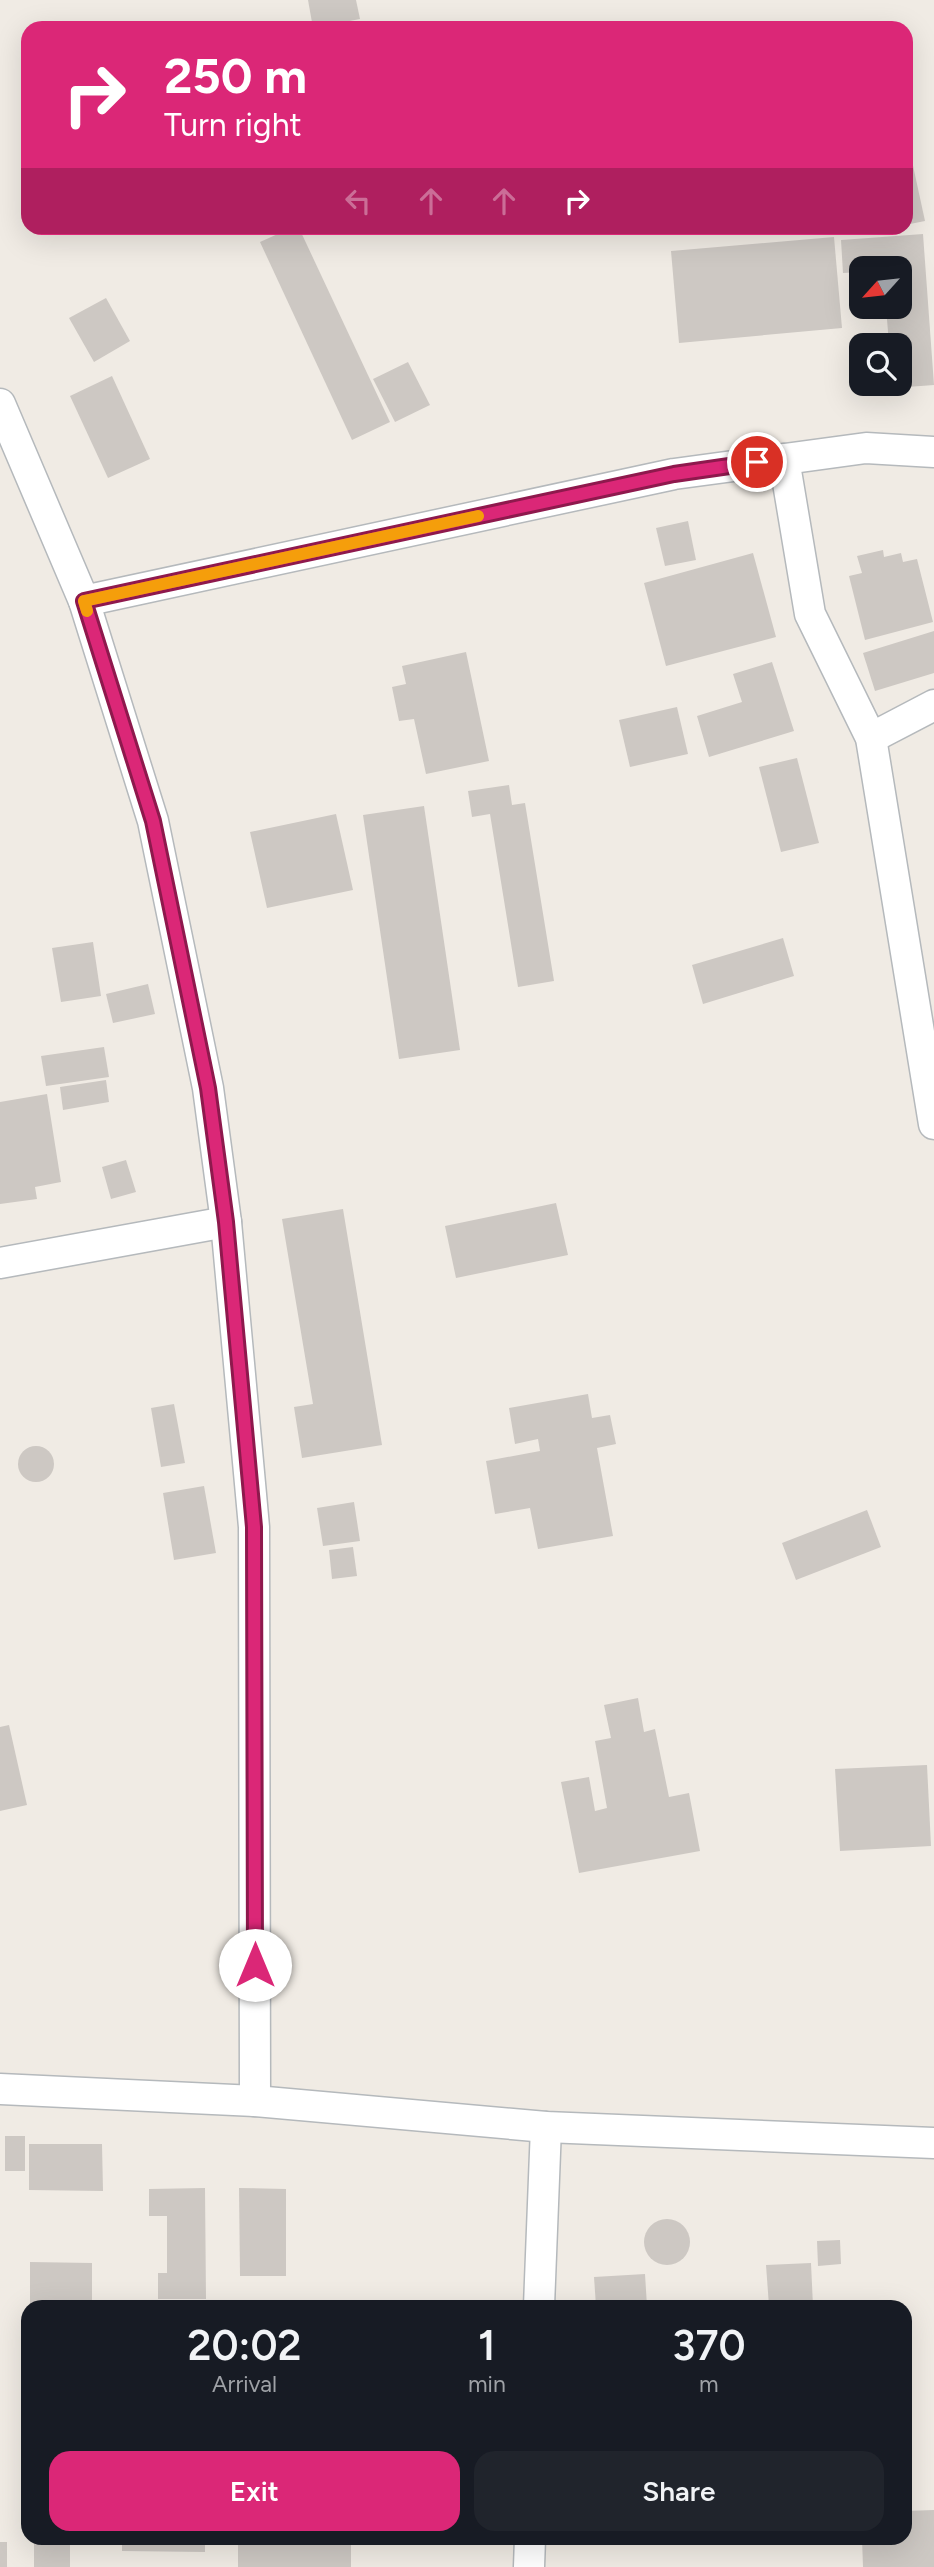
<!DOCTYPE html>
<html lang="en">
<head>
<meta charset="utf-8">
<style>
	:root { --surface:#171b24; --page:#20242c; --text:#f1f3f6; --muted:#9ea1a6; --accent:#db2777 }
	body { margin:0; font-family:Figtree,sans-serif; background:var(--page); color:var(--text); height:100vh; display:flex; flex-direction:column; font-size:26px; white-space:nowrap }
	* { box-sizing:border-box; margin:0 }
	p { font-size:23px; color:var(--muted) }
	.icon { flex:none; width:38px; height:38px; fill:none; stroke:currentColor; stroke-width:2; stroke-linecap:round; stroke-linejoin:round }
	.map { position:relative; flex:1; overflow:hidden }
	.panel { position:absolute; left:21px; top:2300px; width:891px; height:245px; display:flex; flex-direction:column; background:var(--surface); border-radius:21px; box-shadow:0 7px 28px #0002 }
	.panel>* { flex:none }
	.banner { position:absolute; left:21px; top:21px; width:892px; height:214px; border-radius:21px; box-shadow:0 7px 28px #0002; background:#db2777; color:#fff; overflow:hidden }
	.needle { width:46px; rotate:243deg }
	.controls { position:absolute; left:849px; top:256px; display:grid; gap:14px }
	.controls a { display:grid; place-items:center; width:63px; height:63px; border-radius:14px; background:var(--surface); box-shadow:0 7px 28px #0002; font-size:35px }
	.pin { position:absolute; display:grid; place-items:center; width:60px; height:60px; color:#fff; margin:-30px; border:4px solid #fff; border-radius:50%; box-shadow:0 2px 7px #0007 }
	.me { position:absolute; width:77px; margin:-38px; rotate:0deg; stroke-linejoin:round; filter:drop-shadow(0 0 5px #0008) }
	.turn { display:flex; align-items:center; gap:24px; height:147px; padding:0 28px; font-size:32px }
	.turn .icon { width:91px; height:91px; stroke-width:2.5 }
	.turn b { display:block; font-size:49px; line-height:60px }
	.lanes { display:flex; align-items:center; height:66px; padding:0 28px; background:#0003; justify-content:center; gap:35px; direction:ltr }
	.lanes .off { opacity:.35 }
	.eta { display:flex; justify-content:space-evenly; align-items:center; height:119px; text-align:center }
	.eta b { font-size:42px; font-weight:600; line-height:49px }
	.primary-button { display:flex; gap:14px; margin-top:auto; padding:14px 28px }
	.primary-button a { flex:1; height:80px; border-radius:21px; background:var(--accent); color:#fff; font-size:28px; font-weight:600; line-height:80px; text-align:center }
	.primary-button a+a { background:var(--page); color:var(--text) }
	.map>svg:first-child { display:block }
</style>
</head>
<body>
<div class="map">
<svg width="934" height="2567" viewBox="0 0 934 2567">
	<rect width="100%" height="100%" fill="#f0ebe4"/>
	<g fill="#cdc8c3">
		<polygon points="308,0 356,0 360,19 313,28"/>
		<polygon points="912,161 925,221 910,224 906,207 906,162"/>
		<polygon points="291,228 299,228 390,422 352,440 260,242"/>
		<polygon points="923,234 934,385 853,391 850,350 861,349 861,383 900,383 900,345 889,345 886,306 900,306 900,268 861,268 861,272 843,273 841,240"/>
		<polygon points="834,237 842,328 679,343 671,251"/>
		<polygon points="106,298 130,341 94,362 69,318"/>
		<polygon points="408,362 430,405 395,422 373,379"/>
		<polygon points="112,376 150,459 108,478 70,396"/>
		<polygon points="688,521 696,560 665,566 656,528"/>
		<polygon points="883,550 884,557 901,553 903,562 917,559 933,622 865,640 849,576 862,573 857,556"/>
		<polygon points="753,553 776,637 666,666 644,583"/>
		<polygon points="934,631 934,673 875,691 863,653"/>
		<polygon points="466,652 489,761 426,774 414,719 399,721 392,687 406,684 402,666"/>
		<polygon points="772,662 794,731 709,757 697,716 742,702 733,674"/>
		<polygon points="677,707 688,754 630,767 619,720"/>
		<polygon points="797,758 819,843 781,852 759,767"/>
		<polygon points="509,785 512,805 525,803 554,981 518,987 490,814 472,817 468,791"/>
		<polygon points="424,806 460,1050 399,1059 363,815"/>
		<polygon points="336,814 353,890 267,908 250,832"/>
		<polygon points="783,938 794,976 703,1004 692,965"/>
		<polygon points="93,942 101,996 61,1002 52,948"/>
		<polygon points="148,984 155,1014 113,1023 106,994"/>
		<polygon points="104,1047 109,1077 46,1086 41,1056"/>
		<polygon points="106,1080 109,1102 63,1110 60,1087"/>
		<polygon points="47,1094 61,1182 35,1187 37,1199 0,1204 0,1102"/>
		<polygon points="126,1160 136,1192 111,1199 102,1167"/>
		<polygon points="556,1203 568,1255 456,1278 445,1226"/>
		<polygon points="343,1209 382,1445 302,1458 294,1407 313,1404 282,1219"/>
		<polygon points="588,1394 592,1418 610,1415 616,1444 597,1448 613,1536 538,1549 530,1508 495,1514 486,1461 540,1451 538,1439 515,1444 509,1408"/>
		<polygon points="174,1404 185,1463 161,1467 151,1408"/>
		<circle cx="36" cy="1464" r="18"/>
		<polygon points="204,1486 216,1553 174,1560 163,1493"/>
		<polygon points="354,1502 360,1541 323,1546 317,1508"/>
		<polygon points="867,1510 881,1547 796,1580 782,1543"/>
		<polygon points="353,1547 357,1576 332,1579 329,1550"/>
		<polygon points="638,1698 644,1732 655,1729 669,1797 689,1793 700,1851 579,1873 561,1782 589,1777 595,1811 607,1808 595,1741 611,1738 604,1705"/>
		<polygon points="9,1725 27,1805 0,1811 0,1727"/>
		<polygon points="927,1765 931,1846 840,1851 835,1769"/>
		<rect x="5" y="2136" width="20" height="35"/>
		<polygon points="29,2144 102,2144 103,2191 29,2190"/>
		<polygon points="205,2188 206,2299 158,2299 158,2273 167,2273 167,2216 149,2216 149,2189"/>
		<polygon points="239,2188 286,2189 286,2276 240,2276"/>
		<circle cx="667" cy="2242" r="23"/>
		<polygon points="840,2240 841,2264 818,2266 817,2241"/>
		<polygon points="30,2262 92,2263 92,2306 30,2306"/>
		<polygon points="811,2263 813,2306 769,2306 766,2265"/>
		<polygon points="645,2274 647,2306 596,2306 594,2277"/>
		<rect x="239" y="2300" width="69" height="6"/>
		<rect x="25" y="2331" width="3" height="59"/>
		<polygon points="934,2510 934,2567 863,2567 862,2538 905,2538 905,2511"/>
		<polygon points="34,2538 98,2538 98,2543 70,2542 70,2567 34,2567"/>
		<polygon points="122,2538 205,2538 205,2552 122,2551"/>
		<rect x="238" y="2538" width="113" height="29"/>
		<rect x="0" y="2542" width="7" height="25"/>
	</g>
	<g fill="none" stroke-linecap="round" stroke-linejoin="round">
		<g stroke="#b5b9bc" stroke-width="33">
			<g id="street">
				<polyline points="0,404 84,601 153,821 208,1088 226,1222 254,1527 255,2101"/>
				<polyline points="784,459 810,614 871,738 934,1124"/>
				<polyline points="84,601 674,474 866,448 934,452"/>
				<polyline points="871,738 934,705"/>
				<polyline points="0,1263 226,1222"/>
				<polyline points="0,2089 255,2101 546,2127 934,2143"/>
				<polyline points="539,2306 546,2127"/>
				<polyline points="529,2567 530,2538"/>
			</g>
		</g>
		<use href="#street" stroke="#fff" stroke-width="30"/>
	</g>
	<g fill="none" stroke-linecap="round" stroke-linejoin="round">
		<g stroke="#8e194d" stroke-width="18">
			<polyline id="route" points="255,1965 254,1527 226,1222 208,1088 153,821 84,601 674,474 757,462"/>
		</g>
		<use href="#route" stroke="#db2777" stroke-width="12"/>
		<polyline stroke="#f59e0b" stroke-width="12" points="87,611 84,601 478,516"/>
	</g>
</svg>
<div class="controls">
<a><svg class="needle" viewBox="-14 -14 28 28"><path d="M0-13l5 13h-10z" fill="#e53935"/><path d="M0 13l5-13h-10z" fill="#9ea1a6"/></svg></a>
<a><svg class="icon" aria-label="search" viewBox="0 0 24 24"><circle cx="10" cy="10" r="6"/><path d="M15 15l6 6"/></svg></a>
</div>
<div class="pin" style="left:757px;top:462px;background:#d93025"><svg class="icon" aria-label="arrive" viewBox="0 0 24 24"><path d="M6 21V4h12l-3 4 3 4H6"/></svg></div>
<svg class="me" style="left:255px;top:1965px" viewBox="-20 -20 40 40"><circle r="19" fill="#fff"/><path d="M0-13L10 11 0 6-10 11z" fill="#db2777"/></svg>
<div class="banner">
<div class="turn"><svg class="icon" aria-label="right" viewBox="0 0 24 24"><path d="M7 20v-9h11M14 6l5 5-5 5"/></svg><div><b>250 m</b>Turn right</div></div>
<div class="lanes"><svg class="icon off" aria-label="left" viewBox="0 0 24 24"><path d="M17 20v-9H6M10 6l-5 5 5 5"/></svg><svg class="icon off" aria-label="ahead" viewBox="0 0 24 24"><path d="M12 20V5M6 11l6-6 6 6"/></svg><svg class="icon off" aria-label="ahead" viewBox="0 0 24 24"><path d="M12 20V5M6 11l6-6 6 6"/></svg><svg class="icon" aria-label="right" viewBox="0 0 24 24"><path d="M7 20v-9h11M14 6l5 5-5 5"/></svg></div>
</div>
<section class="panel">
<div class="eta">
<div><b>20:02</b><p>Arrival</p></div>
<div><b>1</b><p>min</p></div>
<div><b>370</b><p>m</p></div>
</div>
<div class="primary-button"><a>Exit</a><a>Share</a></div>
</section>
</div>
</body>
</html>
